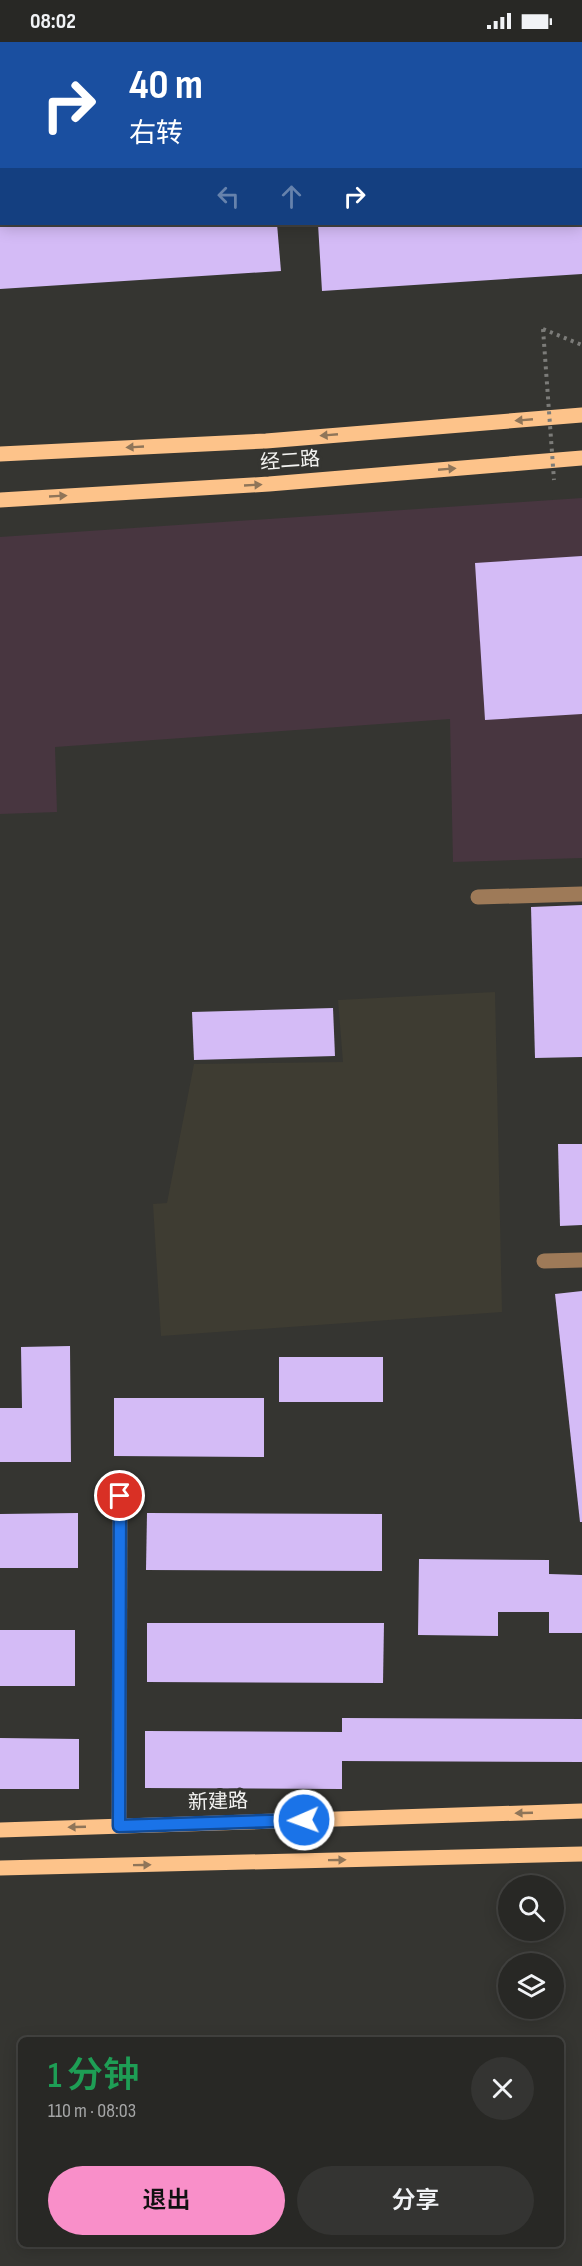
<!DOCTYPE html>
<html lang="zh">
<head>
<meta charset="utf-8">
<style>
	:root { --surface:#282825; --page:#343432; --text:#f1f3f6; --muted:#a5a6a7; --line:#444442; --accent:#f98fc9 }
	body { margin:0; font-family:"Sofia Sans Condensed","Noto Sans SC",sans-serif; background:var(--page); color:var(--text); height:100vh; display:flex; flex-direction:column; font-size:22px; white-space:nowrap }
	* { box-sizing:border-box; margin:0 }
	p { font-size:20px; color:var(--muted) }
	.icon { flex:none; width:33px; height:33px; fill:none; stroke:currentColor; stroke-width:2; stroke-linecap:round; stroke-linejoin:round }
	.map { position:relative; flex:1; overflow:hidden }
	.details { position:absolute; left:18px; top:1995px; width:546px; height:210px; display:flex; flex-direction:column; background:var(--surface); border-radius:9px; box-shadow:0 3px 15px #0003,0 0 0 2px var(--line) }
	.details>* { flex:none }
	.hud { position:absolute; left:0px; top:0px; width:582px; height:183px; box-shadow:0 3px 15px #0003,0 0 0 2px var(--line); background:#1a4fa0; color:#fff; overflow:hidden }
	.controls { position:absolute; left:498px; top:1833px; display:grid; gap:12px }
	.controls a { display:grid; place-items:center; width:66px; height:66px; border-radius:50%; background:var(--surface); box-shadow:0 3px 15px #0003,0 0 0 2px var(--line); font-size:30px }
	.pin { position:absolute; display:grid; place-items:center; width:51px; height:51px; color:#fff; margin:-26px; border:3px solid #fff; border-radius:50%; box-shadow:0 2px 6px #0007 }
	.me { position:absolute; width:66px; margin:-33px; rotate:268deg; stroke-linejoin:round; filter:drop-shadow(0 0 4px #0008) }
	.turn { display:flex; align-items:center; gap:21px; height:126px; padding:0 30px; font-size:27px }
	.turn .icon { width:78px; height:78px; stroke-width:2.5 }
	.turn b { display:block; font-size:42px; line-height:51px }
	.lanes { display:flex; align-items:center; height:57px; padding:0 30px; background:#0003; justify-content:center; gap:30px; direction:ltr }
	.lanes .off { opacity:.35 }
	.round { display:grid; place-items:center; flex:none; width:63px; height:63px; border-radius:32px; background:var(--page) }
	.headline { display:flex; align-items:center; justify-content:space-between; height:102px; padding:0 30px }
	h1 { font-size:36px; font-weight:600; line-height:45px; color:#1e9e55 }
	.button { display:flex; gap:12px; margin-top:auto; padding:12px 30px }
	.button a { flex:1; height:69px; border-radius:36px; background:var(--accent); color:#111; font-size:24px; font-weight:600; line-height:69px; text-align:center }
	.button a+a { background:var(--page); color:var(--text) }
	.status { display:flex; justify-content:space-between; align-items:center; height:42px; padding:0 30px; background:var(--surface); direction:ltr }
	.status svg { height:16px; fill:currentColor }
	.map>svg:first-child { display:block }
</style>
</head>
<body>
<div class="status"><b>08:02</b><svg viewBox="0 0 49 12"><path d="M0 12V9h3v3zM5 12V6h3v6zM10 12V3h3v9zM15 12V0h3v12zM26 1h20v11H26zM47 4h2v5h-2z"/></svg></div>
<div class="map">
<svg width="582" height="2224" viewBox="0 0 582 2224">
	<rect width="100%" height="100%" fill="#353531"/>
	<polygon fill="#483640" points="582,456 582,816 453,820 450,677 55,705 57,770 0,772 0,495"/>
	<polygon fill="#3e3c32" points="495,950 502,1270 161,1294 153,1162 167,1161 194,1022 343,1020 338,958"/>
	<g fill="#d4bbf6">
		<polygon points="0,182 277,182 281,229 0,247"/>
		<polygon points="318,182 421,182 422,184 582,182 582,232 322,249"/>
		<polygon points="582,514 582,672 485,678 475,521"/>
		<polygon points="582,863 582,1015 535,1016 531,865"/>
		<polygon points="333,966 335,1014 194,1018 192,970"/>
		<polygon points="558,1102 582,1102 582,1183 560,1184"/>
		<polygon points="582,1249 582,1480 580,1480 555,1252"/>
		<polygon points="70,1304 71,1420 0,1420 0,1366 22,1366 21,1305"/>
		<rect x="279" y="1315" width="104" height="45"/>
		<polygon points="114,1356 264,1356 264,1415 114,1414"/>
		<polygon points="78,1471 78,1526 0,1526 0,1472"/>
		<polygon points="147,1471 382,1472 382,1529 146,1528"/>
		<polygon points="419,1517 549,1518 549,1532 582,1533 582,1591 549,1591 549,1570 498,1570 498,1594 418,1593"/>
		<polygon points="147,1581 384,1581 383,1641 147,1640"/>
		<rect x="0" y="1588" width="75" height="56"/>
		<polygon points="342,1676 582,1677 582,1720 342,1719 342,1747 145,1746 145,1689 342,1690"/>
		<polygon points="0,1696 79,1697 79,1747 0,1747"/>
	</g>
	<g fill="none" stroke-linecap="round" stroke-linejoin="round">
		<polyline stroke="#7c7c79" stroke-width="4" stroke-dasharray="3 4.5" stroke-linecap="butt" points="543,287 582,303"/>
		<g stroke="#9e7a58" stroke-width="15">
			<polyline points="426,0 426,2"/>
			<polyline points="478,855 582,852"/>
			<polyline points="544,1219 582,1218"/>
			<polyline points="119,1784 120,1454"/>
		</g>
		<g stroke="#fdc38a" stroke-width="15">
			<polyline points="0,412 266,399 582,373"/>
			<polyline points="0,458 269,442 582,416"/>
			<polyline points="0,1788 582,1769"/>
			<polyline points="0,1826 582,1812"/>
		</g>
		<polyline stroke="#7c7c79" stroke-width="4" stroke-dasharray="3 4.5" stroke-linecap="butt" points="543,287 554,438"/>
	</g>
	<defs><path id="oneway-solid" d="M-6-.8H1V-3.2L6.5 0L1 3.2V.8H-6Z" transform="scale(1.5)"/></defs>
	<g fill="#8f7559">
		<use href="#oneway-solid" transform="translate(524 378) rotate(175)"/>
		<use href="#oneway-solid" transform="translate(329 393) rotate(175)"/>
		<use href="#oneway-solid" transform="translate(135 405) rotate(177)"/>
		<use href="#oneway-solid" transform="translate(447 427) rotate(-5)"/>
		<use href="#oneway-solid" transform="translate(253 443) rotate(-3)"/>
		<use href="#oneway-solid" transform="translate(58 454) rotate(-3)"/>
		<use href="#oneway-solid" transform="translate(524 1771) rotate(178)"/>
		<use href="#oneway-solid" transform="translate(77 1785) rotate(178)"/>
		<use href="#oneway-solid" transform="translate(337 1818) rotate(-1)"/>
		<use href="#oneway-solid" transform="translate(142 1823) rotate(-1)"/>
	</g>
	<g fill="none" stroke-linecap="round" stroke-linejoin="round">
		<g stroke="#114b97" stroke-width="15">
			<polyline id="route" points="120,1454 119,1784 304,1778"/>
		</g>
		<use href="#route" stroke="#1a73e8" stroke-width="10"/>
	</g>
	<g text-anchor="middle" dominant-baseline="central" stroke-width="6" stroke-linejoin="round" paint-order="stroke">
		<g font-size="20" fill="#f3f3f1" stroke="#353531">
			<text transform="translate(290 419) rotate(-4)">经二路</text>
			<text transform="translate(218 1760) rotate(-2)">新建路</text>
		</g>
	</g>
</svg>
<div class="controls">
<a><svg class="icon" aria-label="search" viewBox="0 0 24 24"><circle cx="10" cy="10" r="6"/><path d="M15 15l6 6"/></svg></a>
<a><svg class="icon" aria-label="layers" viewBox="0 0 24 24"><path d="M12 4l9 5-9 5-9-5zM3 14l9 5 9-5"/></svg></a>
</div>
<div class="pin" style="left:120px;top:1454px;background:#d93025"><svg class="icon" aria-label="arrive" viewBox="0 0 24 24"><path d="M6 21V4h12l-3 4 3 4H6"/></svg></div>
<svg class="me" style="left:304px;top:1778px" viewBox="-20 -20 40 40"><circle r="17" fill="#1a73e8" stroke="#fff" stroke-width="3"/><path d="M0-11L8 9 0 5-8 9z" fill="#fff"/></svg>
<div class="hud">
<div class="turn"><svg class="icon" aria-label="right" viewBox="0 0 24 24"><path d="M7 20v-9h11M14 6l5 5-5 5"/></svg><div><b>40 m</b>右转</div></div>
<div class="lanes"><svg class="icon off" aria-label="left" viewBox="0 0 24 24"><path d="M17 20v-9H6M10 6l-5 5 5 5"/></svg><svg class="icon off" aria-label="ahead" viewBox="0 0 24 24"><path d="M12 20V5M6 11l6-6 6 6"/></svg><svg class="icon" aria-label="right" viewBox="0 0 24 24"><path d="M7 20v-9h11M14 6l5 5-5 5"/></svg></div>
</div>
<section class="details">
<div class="headline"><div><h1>1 分钟</h1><p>110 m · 08:03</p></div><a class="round"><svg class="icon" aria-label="close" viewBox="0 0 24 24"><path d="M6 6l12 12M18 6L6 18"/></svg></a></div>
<div class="button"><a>退出</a><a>分享</a></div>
</section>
</div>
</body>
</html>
